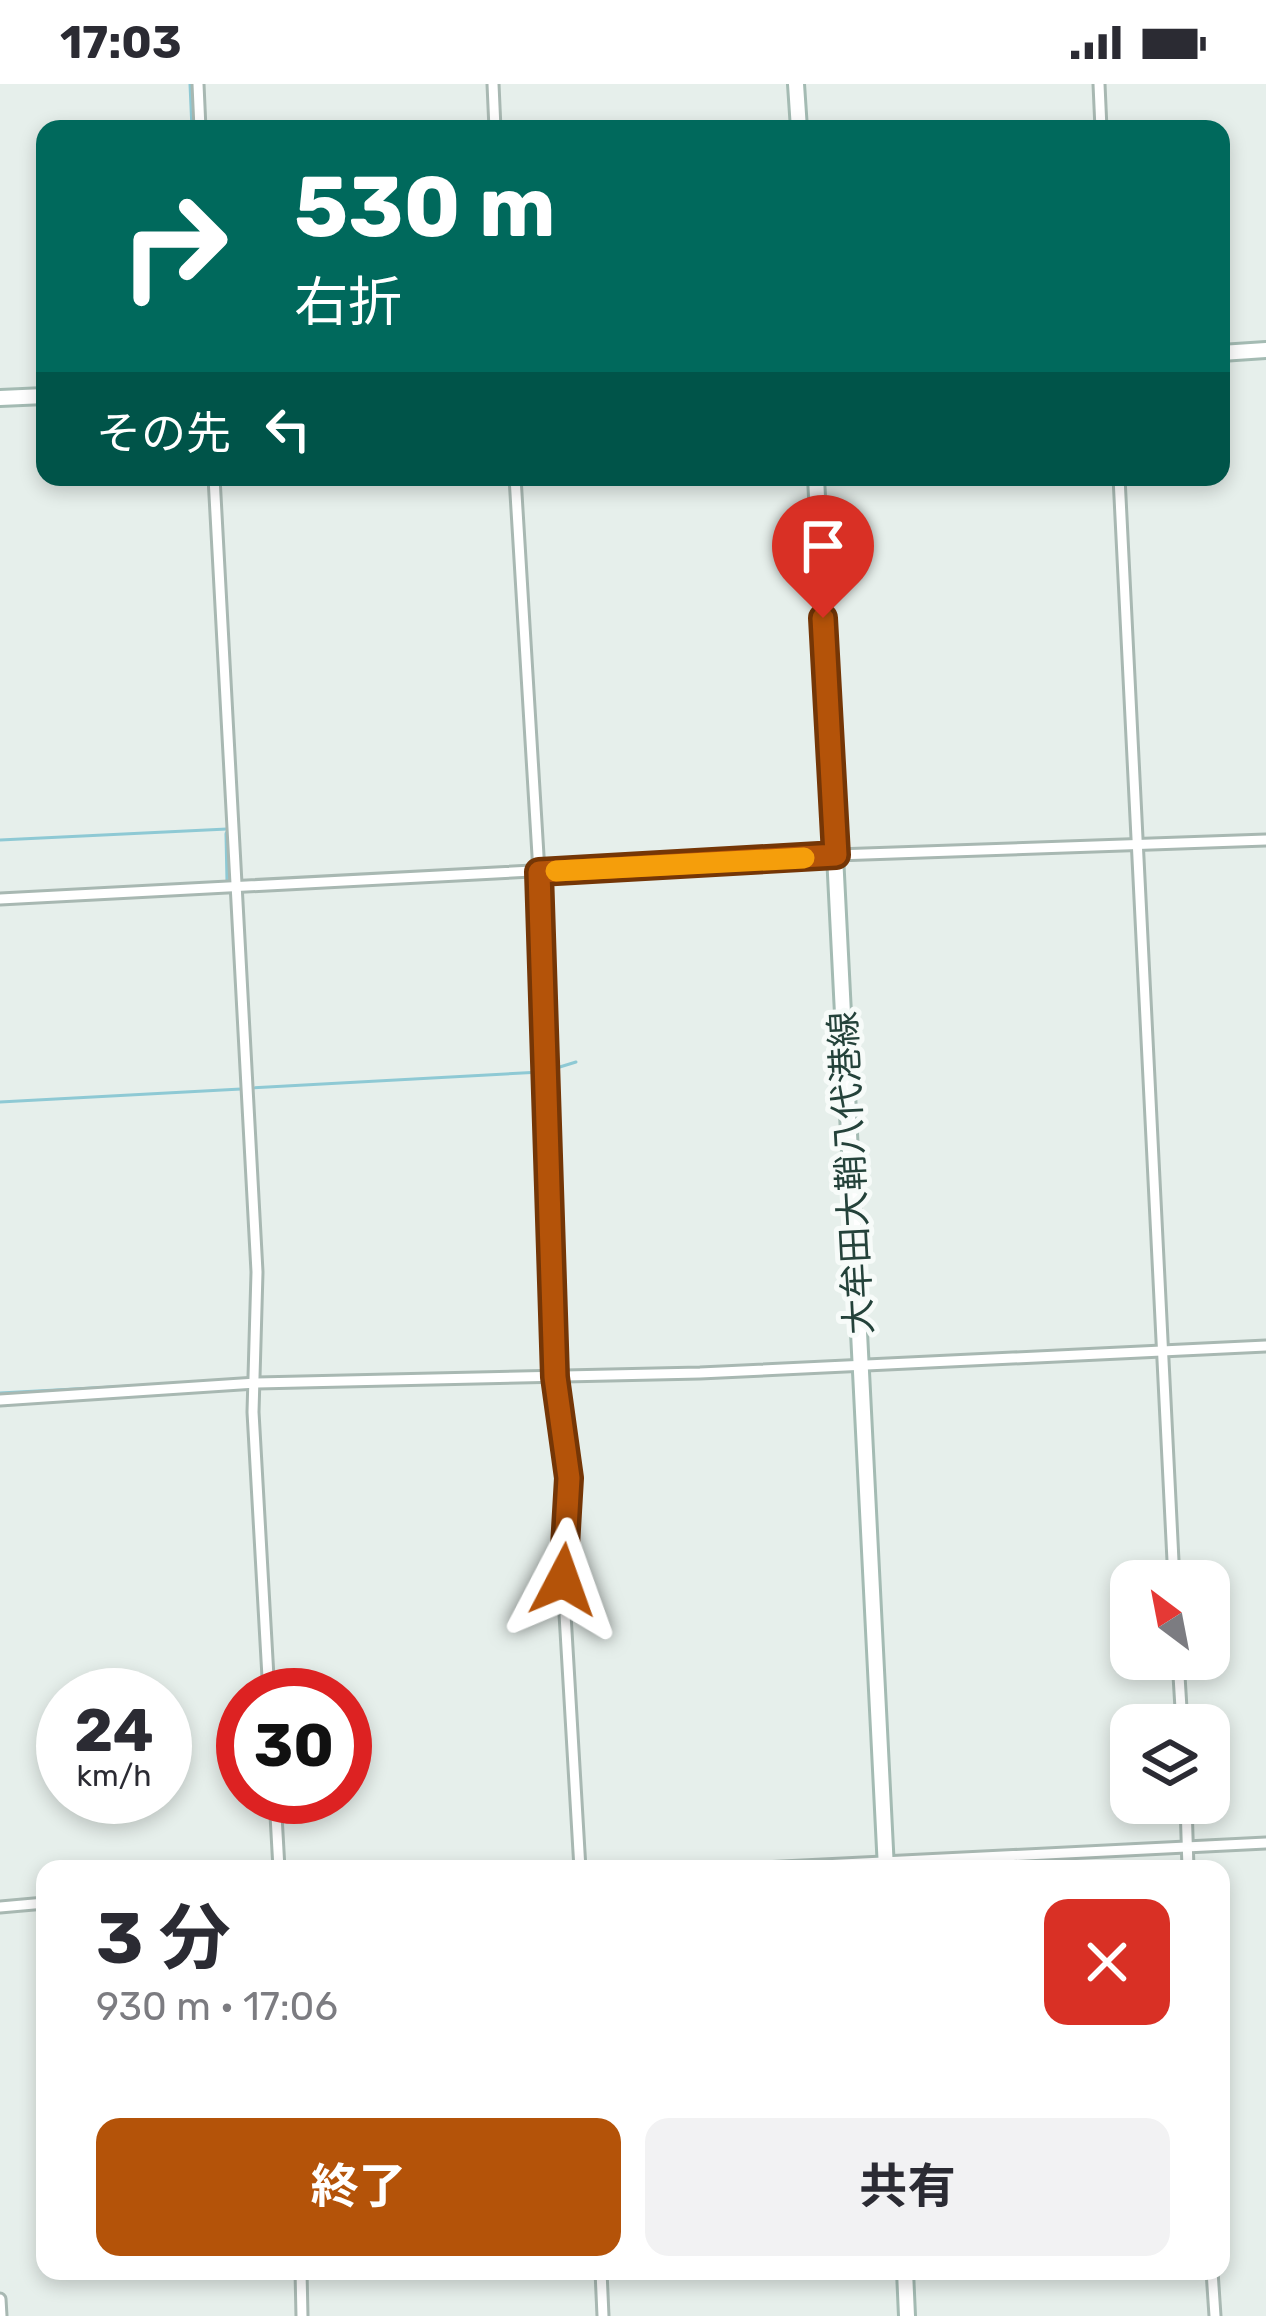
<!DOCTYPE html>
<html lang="ja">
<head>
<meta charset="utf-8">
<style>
	:root { --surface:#fff; --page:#f2f2f3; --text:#2b2b33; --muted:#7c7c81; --accent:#b45309 }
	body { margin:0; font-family:Rubik,"Noto Sans JP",sans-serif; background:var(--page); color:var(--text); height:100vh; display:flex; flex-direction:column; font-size:45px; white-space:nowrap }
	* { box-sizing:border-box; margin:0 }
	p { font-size:39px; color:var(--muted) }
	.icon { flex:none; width:66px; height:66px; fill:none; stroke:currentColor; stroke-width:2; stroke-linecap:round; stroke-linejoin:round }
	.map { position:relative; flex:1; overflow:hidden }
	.drawer { position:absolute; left:36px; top:1776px; width:1194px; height:420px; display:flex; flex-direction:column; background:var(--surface); border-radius:24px; box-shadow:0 6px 18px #0003 }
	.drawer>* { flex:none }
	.banner { position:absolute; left:36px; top:36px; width:1194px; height:366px; border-radius:24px; box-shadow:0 6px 18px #0003; background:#00695c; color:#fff; overflow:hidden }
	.needle { width:78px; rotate:328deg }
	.tools { position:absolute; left:1110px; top:1476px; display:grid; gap:24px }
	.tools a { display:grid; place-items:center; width:120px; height:120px; border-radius:24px; background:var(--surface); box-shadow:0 6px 18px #0003; font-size:60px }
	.speed { position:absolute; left:36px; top:1584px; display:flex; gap:24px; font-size:60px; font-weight:700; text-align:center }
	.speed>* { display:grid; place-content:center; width:156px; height:156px; border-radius:50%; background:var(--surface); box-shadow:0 6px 18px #0003; line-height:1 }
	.speed small { font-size:30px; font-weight:400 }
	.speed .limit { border:18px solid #d22; background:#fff; color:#111 }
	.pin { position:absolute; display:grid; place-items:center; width:102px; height:102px; color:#fff; margin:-123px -51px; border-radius:50% 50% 50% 0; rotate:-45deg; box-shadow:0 0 12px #0007 }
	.pin .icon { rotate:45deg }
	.me { position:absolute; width:132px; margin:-66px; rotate:4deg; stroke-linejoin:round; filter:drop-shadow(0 0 9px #0008) }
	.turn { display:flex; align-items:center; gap:42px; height:252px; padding:0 60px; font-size:54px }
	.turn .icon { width:156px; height:156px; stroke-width:2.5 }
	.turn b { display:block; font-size:84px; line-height:102px }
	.then { display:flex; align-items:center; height:114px; padding:0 60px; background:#0003; gap:24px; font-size:45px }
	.round { display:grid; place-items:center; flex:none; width:126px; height:126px; border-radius:24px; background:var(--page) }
	.headline { display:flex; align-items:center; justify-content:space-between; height:204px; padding:0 60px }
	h1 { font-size:72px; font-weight:700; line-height:90px }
	.button { display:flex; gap:24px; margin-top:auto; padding:24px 60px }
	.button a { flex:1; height:138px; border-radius:24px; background:var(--accent); color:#fff; font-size:48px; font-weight:700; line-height:138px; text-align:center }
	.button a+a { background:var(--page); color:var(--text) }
	.status { display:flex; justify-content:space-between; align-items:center; height:84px; padding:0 60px; background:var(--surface); direction:ltr }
	.status svg { height:33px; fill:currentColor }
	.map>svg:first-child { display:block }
</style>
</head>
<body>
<div class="status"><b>17:03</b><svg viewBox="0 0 49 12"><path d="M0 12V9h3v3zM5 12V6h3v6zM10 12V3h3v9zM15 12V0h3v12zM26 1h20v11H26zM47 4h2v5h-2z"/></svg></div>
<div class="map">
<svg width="1266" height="2232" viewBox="0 0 1266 2232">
	<rect width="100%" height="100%" fill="#e6efeb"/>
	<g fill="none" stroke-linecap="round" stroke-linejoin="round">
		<g stroke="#8ec9d4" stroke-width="3">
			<polyline points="0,756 227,745"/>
			<polyline points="407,789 535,782"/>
			<polyline points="0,810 230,798"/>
			<polyline points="550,986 576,978"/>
			<polyline points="251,1004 541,988"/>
			<polyline points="0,1018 241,1005"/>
			<polyline points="0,1309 205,1298"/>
		</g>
		<g stroke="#8ec9d4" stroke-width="9">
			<polyline points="193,0 195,45"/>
			<polyline points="229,750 230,798"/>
		</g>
		<g stroke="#a8b8b2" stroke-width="15">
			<g id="street">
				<polyline points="198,0 200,45"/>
				<polyline points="493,0 495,45"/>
				<polyline points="1099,0 1101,45"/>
				<polyline points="214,393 257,1188 253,1328 269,1611"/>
				<polyline points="515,393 539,788 555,1293 570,1394 563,1496 580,1785"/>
				<polyline points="1119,393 1174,1497"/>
				<polyline points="0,815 836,771 1266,756"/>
				<polyline points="0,1316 257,1299 700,1289 1266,1262"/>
				<polyline points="1178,1575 1182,1641"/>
				<polyline points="275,1713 279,1785"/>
				<polyline points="1186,1719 1188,1785"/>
				<polyline points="742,1785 1266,1759"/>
				<polyline points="0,1823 45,1819"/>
				<polyline points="301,2187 302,2232"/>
				<polyline points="601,2187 603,2232"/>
				<polyline points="1212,2187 1215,2232"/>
				<polyline points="0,2215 1,2232"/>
			</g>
		</g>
		<g stroke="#a4bbb3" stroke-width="20">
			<g id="secondary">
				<polyline points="796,0 799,45"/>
				<polyline points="1221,269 1266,266"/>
				<polyline points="0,314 45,312"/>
				<polyline points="816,393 886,1785"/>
				<polyline points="905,2187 907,2232"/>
			</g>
		</g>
		<use href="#street" stroke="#fff" stroke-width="9"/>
		<use href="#secondary" stroke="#fff" stroke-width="14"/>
	</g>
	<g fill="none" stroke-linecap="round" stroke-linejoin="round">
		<g stroke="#753606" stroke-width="30">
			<polyline id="route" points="563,1496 569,1394 555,1293 539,788 836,771 823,534"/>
		</g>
		<use href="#route" stroke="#b45309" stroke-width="21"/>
		<polyline stroke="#f59e0b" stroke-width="21" points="556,787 804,774"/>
	</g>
	<g text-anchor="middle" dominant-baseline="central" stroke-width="10" stroke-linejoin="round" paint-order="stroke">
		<g font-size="36" fill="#24423a" stroke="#f7fbf9">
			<text transform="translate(851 1089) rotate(-93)">大牟田大鞘八代港線</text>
		</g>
	</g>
</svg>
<div class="tools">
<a><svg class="needle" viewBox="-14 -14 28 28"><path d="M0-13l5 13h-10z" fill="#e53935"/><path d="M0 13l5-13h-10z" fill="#7c7c81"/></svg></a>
<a><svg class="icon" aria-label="layers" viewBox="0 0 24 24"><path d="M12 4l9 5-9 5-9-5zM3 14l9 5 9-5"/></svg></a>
</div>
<div class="speed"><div>24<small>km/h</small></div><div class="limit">30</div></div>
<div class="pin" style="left:823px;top:534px;background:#d93025"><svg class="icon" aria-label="arrive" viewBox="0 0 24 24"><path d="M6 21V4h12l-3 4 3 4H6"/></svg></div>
<svg class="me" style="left:563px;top:1496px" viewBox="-20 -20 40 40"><path d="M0-17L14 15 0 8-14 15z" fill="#b45309" stroke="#fff" stroke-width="4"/></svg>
<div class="banner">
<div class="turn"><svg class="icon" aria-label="right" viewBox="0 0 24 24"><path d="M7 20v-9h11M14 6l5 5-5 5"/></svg><div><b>530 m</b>右折</div></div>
<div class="then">その先<svg class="icon" aria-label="left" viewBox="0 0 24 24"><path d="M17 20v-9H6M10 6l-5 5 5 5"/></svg></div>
</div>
<section class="drawer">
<div class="headline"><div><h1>3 分</h1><p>930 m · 17:06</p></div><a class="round" style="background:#d93025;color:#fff"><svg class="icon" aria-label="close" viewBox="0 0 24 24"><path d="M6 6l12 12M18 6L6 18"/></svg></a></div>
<div class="button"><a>終了</a><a>共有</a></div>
</section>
</div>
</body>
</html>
